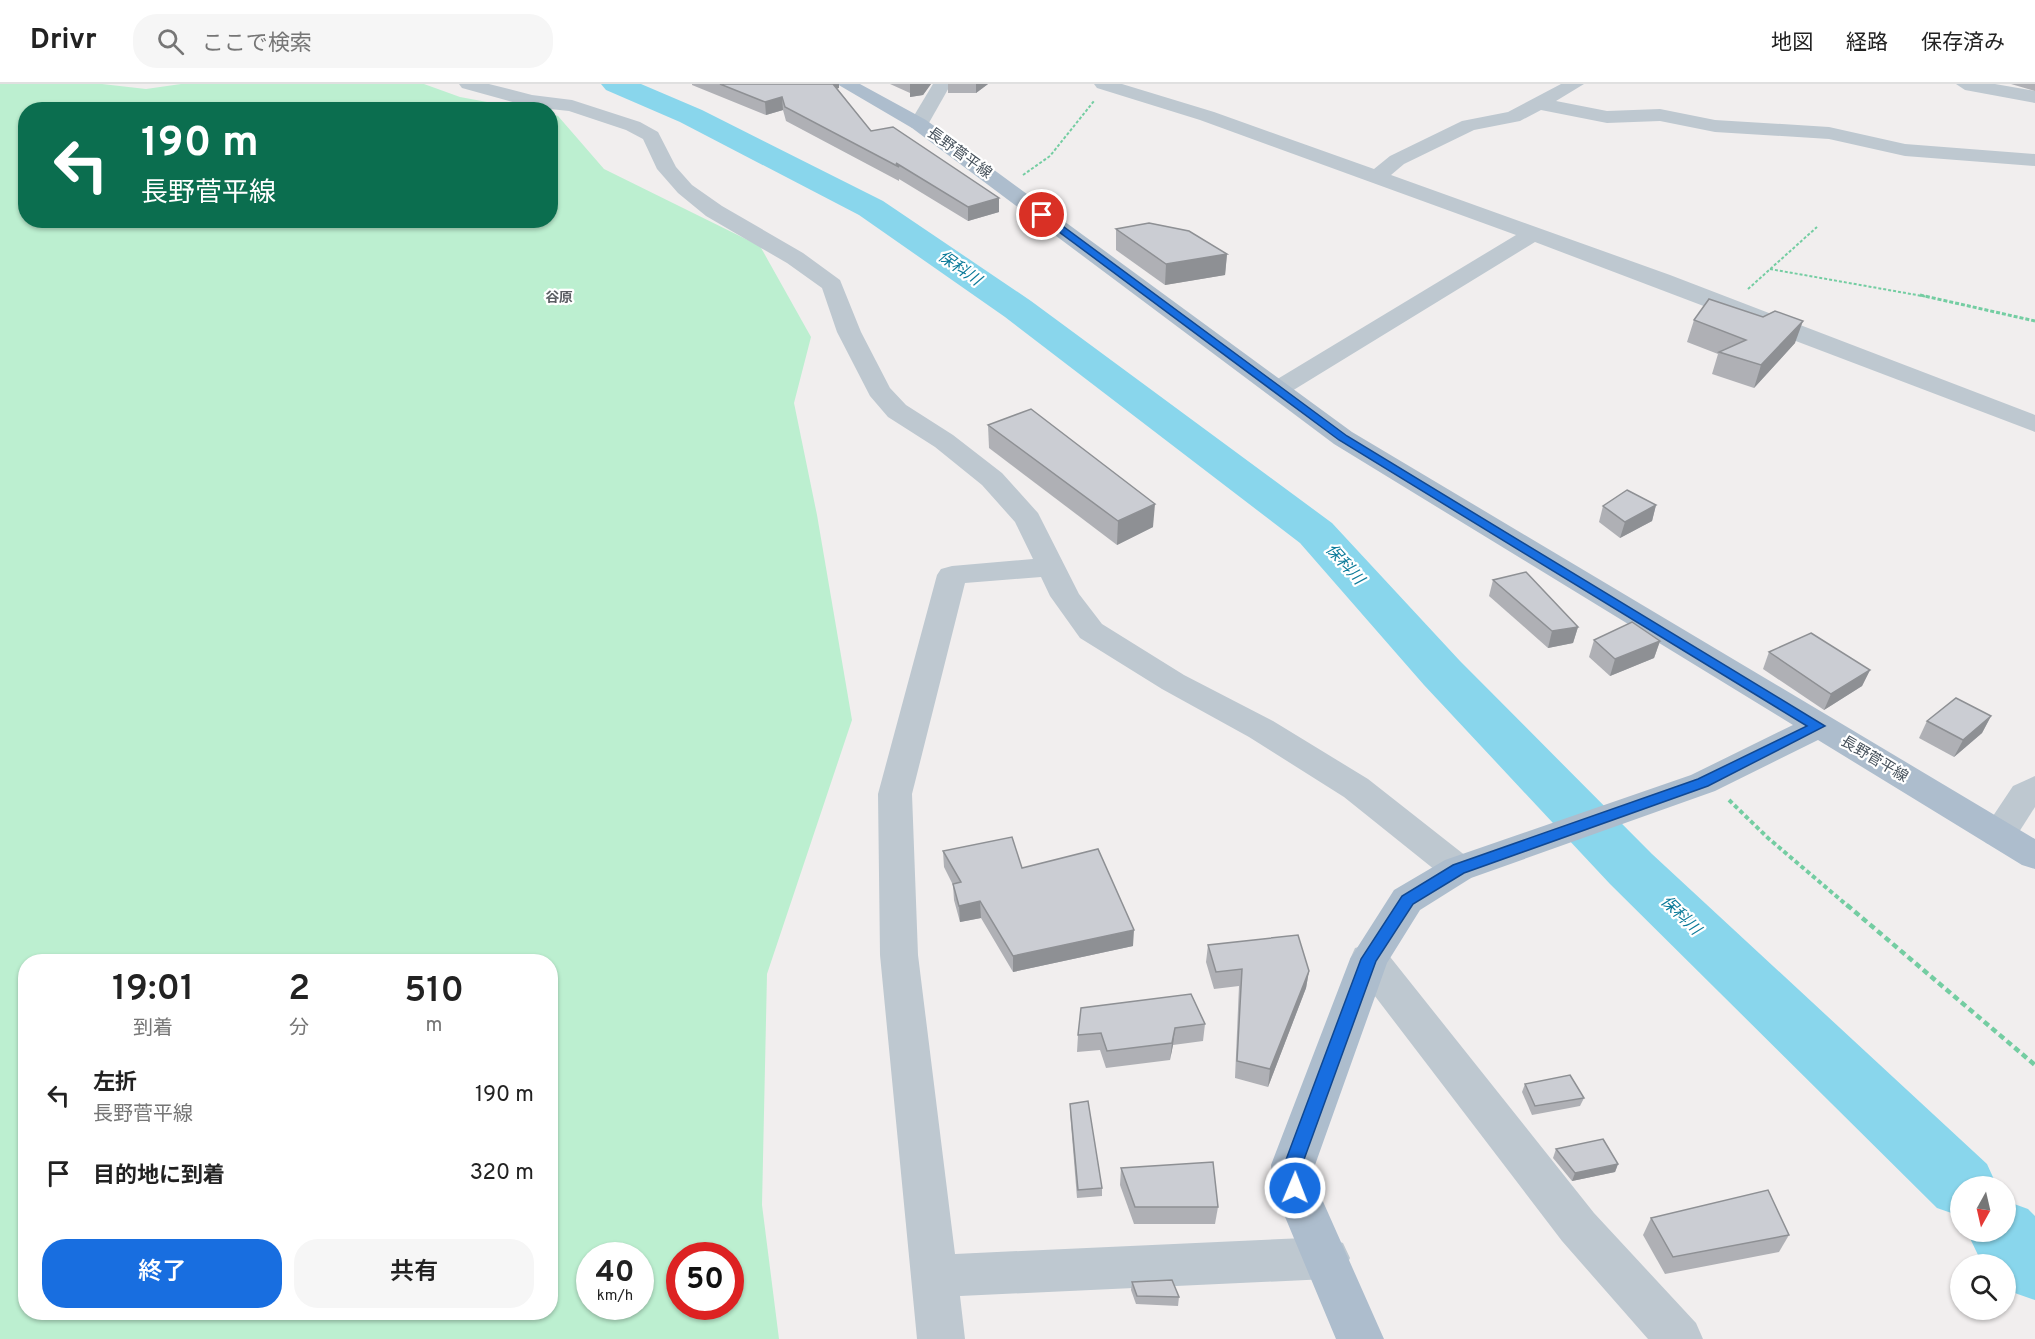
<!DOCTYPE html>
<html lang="ja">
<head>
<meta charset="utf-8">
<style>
	:root { --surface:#fff; --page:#f6f6f6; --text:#222; --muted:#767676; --line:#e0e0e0; --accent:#186ee0 }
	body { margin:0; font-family:Overpass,"Noto Sans JP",sans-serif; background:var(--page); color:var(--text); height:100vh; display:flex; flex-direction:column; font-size:22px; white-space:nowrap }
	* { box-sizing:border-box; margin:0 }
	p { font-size:20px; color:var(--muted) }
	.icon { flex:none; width:33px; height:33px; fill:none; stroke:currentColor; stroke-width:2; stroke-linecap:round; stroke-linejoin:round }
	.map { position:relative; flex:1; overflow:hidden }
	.panel { position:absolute; left:18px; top:870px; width:540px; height:366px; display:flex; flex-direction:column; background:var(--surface); border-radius:24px; box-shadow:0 2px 4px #0004 }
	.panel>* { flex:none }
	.top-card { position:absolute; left:18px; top:18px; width:540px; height:126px; border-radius:24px; box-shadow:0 2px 4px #0004; background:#0b6e4f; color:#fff; overflow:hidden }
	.needle { width:39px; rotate:188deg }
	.tools { position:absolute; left:1950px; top:1092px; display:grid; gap:12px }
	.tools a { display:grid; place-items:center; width:66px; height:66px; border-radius:50%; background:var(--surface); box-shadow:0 2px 4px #0004; font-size:30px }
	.speed { position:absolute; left:576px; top:1158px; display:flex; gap:12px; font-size:30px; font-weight:700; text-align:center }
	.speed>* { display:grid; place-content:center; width:78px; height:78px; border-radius:50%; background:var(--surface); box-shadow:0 2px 4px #0004; line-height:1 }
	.speed small { font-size:15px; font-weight:400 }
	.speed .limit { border:9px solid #d22; background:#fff; color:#111 }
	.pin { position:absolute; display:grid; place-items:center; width:51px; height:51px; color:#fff; margin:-26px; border:3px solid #fff; border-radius:50%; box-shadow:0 2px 6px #0007 }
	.me { position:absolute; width:66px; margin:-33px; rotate:1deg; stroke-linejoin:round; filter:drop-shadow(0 0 4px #0008) }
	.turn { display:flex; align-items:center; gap:21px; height:126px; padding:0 24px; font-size:27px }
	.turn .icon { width:78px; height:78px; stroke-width:2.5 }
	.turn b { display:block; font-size:42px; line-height:51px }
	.eta { display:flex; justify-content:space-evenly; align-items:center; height:102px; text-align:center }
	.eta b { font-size:36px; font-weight:600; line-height:42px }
	.primary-button { display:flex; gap:12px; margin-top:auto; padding:12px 24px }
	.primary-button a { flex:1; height:69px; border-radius:24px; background:var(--accent); color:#fff; font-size:24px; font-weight:600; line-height:69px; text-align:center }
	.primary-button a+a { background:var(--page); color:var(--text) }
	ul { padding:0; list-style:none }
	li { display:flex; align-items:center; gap:18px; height:78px; padding:0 24px }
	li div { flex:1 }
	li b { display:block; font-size:22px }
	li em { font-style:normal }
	header { display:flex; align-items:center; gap:36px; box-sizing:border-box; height:84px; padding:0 30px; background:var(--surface); border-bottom:2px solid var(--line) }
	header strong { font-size:28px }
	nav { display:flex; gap:33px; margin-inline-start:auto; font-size:21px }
	.search { width:420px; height:54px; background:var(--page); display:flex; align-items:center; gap:15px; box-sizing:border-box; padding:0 21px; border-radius:24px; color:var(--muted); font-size:22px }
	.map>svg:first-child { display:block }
</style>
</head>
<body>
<header>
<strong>Drivr</strong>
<div class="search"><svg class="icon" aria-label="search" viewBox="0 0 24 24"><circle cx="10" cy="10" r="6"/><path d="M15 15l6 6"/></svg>ここで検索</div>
<nav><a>地図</a><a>経路</a><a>保存済み</a></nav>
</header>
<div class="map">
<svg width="2035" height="1255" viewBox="0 0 2035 1255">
	<rect width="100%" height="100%" fill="#f1eeee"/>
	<path fill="#bcefd0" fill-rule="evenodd" d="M0 0H102L146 5 181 0H424L460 13 525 25 26 26V136H550L551 30 558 32 604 85 760 162 811 253 794 319 817 431 852 636 767 890 762 1121 779 1255H0ZM26 878H550V1228H26ZM590 1172H640V1222H590ZM680 1172H730V1222H680Z"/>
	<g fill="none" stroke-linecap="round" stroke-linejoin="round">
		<g fill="#89d6ec" fill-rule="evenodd">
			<polygon points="601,0 641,0 702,26 883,117 1031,217 1332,439 1460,577 1652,770 1987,1080 1997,1102 1960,1102 1960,1132 1937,1124 1610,800 1424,601 1300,459 1005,233 859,131 680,38 606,6"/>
			<polygon points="2006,1117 2028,1125 2035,1132 2035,1216 2009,1207 2006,1202 2006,1180 1986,1180 1978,1171 1967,1148 2006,1148"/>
		</g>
		<g stroke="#74cda2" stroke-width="2" stroke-dasharray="3 2" stroke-linecap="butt">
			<polyline points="1023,91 1050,72 1094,17"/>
			<polyline points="1770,185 1928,213"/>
			<polyline points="1748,205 1817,143"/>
		</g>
		<polyline stroke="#74cda2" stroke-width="3" stroke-dasharray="4 2" stroke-linecap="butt" points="1920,211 2035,237"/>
		<polyline stroke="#74cda2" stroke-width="4" stroke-dasharray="4.5 3" stroke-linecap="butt" points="1729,716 1768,754 1849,823"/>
		<polyline stroke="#74cda2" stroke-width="4.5" stroke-dasharray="6 4" stroke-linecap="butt" points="1847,821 2035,981"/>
		<g fill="#bec8d0" fill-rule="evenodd">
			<polygon points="459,0 489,0 532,11 572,16 640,38 658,48 676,83 692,101 722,122 803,169 840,196 861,248 890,304 906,321 953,351 1002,389 1038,429 1079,510 1102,540 1184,591 1273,637 1368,695 1471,776 1476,785 1471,794 1458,798 1445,794 1344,713 1249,653 1162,605 1080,554 1050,512 1041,493 965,499 912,710 918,871 955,1170 1327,1153 1343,1159 1350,1174 1343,1189 1327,1195 960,1212 965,1255 917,1255 880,871 878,710 937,491 941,485 952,482 1033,475 1015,438 982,401 935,363 888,333 870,312 837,248 822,204 787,179 706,132 678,109 657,85 643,55 626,46 569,27 531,23 462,4"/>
			<polygon points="933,0 951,0 926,44 912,44 909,40"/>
			<polygon points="1094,0 1122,0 1214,28 1374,85 1390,72 1462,37 1508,28 1561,0 1584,0 1556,17 1607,27 1660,25 1715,36 1829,43 1905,60 2035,70 2035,82 1905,72 1829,55 1715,48 1660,37 1607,39 1541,26 1520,37 1474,46 1404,80 1391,91 1670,191 2035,331 2035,348 1535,158 1287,310 1278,313 1269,310 1265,305 1269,300 1516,151 1200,36 1097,4"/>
			<polygon points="1956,0 1995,0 2035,7 2035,19 1965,6"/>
			<polygon points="2035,692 2035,723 2012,759 1999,763 1986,759 1981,750 2013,702"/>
			<polygon points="1369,860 1383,864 1594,1129 1696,1239 1703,1255 1648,1255 1562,1157 1355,886 1350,875 1355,864"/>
		</g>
		<polygon fill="#adbdcd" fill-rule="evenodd" points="837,0 860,0 926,36 1352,348 2035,755 2035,785 2022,781 1818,656 1715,707 1471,794 1420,826 1387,879 1315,1081 1317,1104 1384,1255 1336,1255 1273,1104 1271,1081 1350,875 1394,806 1445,776 1691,691 1793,641 1334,360 912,44"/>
	</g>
	<g fill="#afb0b5">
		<polygon points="692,0 839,0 839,4 837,4 871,47 999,114 999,128 968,137 899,95 899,97 786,37 783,26 766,31 692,1"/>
		<polygon points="890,0 931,0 923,11 910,13 910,9"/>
		<polygon points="948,0 988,0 976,9 948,9"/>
		<polygon points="2011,0 2035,0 2035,7"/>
		<polygon points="1116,145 1227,170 1225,191 1165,201 1116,166"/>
		<polygon points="1694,236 1795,259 1754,304 1712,290 1718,270 1687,258"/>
		<polygon points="988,341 1153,443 1117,461 989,364"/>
		<polygon points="1656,421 1652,437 1620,454 1599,438 1603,422"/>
		<polygon points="1493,496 1578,543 1573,559 1548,564 1489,512"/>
		<polygon points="1594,556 1660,557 1654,574 1610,592 1589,573"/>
		<polygon points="1769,568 1870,586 1862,602 1824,626 1763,585"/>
		<polygon points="1991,632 1982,649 1954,673 1919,654 1927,637"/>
		<polygon points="943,767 1022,784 1133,862 1013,888 981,834 960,838 954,816 953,801 944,783"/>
		<polygon points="1208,861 1309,887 1306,904 1268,1003 1235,994 1239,902 1214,905 1206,878"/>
		<polygon points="1205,940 1203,957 1173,961 1170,976 1106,984 1100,966 1077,968 1078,951"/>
		<polygon points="1525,1000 1584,1014 1580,1022 1532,1031 1522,1008"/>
		<polygon points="1070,1020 1102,1104 1102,1112 1077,1114 1070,1028"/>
		<polygon points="1556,1065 1618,1080 1615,1088 1572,1097 1553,1074"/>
		<polygon points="1121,1084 1218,1123 1215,1140 1134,1140 1120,1101"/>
		<polygon points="1651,1134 1789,1151 1779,1168 1665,1190 1643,1151"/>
		<polygon points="1132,1198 1179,1213 1178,1222 1136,1220 1131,1206"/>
	</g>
	<g fill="#8e9094">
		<polygon points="829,0 839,0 839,4 829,7"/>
		<polygon points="910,0 931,0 923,11 910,13"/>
		<polygon points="976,0 988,0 976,9"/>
		<polygon points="782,13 783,26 766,31 765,18"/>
		<polygon points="999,114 999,128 968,137 968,123"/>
		<polygon points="1227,170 1225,191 1165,201 1166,180"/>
		<polygon points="1803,237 1795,259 1754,304 1761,281"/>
		<polygon points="1155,420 1153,443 1117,461 1118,437"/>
		<polygon points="1656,421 1652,437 1620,454 1625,438"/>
		<polygon points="1578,543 1573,559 1548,564 1552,547"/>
		<polygon points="1660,557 1654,574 1610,592 1615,575"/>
		<polygon points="1870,586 1862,602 1824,626 1831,610"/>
		<polygon points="1991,632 1982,649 1954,673 1963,656"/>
		<polygon points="980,817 981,834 960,838 959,822"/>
		<polygon points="1134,846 1133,862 1013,888 1013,872"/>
		<polygon points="1309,887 1306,904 1268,1003 1270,985"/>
		<polygon points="1175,944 1173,961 1170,976 1172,959"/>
		<polygon points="1618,1080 1615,1088 1572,1097 1575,1089"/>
	</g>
	<g fill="#cbcdd3" stroke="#8e9094" stroke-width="1.5">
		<polygon points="720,0 833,0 871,47 893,43 999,114 968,123 896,79 899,83 785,23 782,13 765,18"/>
		<polygon points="1149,139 1189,147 1227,170 1166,180 1116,145"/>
		<polygon points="1709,215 1763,233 1775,227 1803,237 1761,281 1719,268 1746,256 1694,236"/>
		<polygon points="1031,325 1155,420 1118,437 988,341"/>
		<polygon points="1627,406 1656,421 1625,438 1603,422"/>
		<polygon points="1526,488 1578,543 1552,547 1493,496"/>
		<polygon points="1632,538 1660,557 1615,575 1594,556"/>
		<polygon points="1811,549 1870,586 1831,610 1769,568"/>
		<polygon points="1956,614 1991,632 1963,656 1927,637"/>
		<polygon points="1012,753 1022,784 1098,765 1134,846 1013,872 980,817 959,822 953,800 961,798 943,767"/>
		<polygon points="1298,851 1309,887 1270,985 1237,977 1242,885 1216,888 1208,861"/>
		<polygon points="1191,910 1205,940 1175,944 1172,959 1107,967 1101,949 1078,951 1081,924"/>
		<polygon points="1570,991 1584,1014 1535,1022 1525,1000"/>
		<polygon points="1088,1017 1102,1104 1078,1106 1070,1020"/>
		<polygon points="1603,1055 1618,1080 1575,1089 1556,1065"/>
		<polygon points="1213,1078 1218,1123 1135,1123 1121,1084"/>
		<polygon points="1768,1106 1789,1151 1673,1173 1651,1134"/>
		<polygon points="1172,1196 1179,1213 1137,1212 1132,1198"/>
	</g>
	<polygon fill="#186ee0" stroke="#104892" stroke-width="1.5" points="1039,129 1045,129 1347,352 1825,642 1708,702 1464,789 1413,820 1376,877 1302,1081 1304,1104 1301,1110 1295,1112 1288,1110 1284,1081 1361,875 1402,812 1453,781 1698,695 1807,642 1339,356 1039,133"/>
	<g text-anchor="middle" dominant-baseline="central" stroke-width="4.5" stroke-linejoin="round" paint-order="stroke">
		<g font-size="14" font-weight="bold" fill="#5b5e63" stroke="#fff">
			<text x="559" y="214">谷原</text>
		</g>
		<g font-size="15" fill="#46515b" stroke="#fff">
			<text transform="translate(959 70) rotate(36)">長野菅平線</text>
			<text transform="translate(1874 676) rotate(31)">長野菅平線</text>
		</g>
		<g font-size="16" font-style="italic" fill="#0c7b9a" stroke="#fff">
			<text transform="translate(959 185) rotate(35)">保科川</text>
			<text transform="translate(1344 481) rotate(48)">保科川</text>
			<text transform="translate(1680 832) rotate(44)">保科川</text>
		</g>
	</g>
</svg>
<div class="tools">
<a><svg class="needle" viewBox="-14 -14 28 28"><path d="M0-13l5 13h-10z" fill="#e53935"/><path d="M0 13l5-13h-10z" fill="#767676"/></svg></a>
<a><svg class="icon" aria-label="search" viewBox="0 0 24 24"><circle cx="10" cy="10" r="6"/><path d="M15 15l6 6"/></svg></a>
</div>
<div class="speed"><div>40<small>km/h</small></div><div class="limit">50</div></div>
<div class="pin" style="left:1042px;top:131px;background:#d93025"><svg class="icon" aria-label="arrive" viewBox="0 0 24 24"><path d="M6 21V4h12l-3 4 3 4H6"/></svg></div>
<svg class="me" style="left:1295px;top:1104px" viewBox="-20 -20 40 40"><circle r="17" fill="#186ee0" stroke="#fff" stroke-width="3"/><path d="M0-11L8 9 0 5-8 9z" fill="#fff"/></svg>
<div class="top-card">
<div class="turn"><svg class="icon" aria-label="left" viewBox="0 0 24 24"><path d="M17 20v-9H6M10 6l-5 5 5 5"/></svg><div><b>190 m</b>長野菅平線</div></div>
</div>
<section class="panel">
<div class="eta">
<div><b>19:01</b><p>到着</p></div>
<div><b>2</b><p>分</p></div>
<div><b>510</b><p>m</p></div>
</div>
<ul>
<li><svg class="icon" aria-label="left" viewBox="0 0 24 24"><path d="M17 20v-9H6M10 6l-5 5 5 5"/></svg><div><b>左折</b><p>長野菅平線</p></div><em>190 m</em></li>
<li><svg class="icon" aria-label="arrive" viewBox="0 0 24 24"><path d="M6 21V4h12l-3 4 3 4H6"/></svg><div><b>目的地に到着</b></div><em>320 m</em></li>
</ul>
<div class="primary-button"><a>終了</a><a>共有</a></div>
</section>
</div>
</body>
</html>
